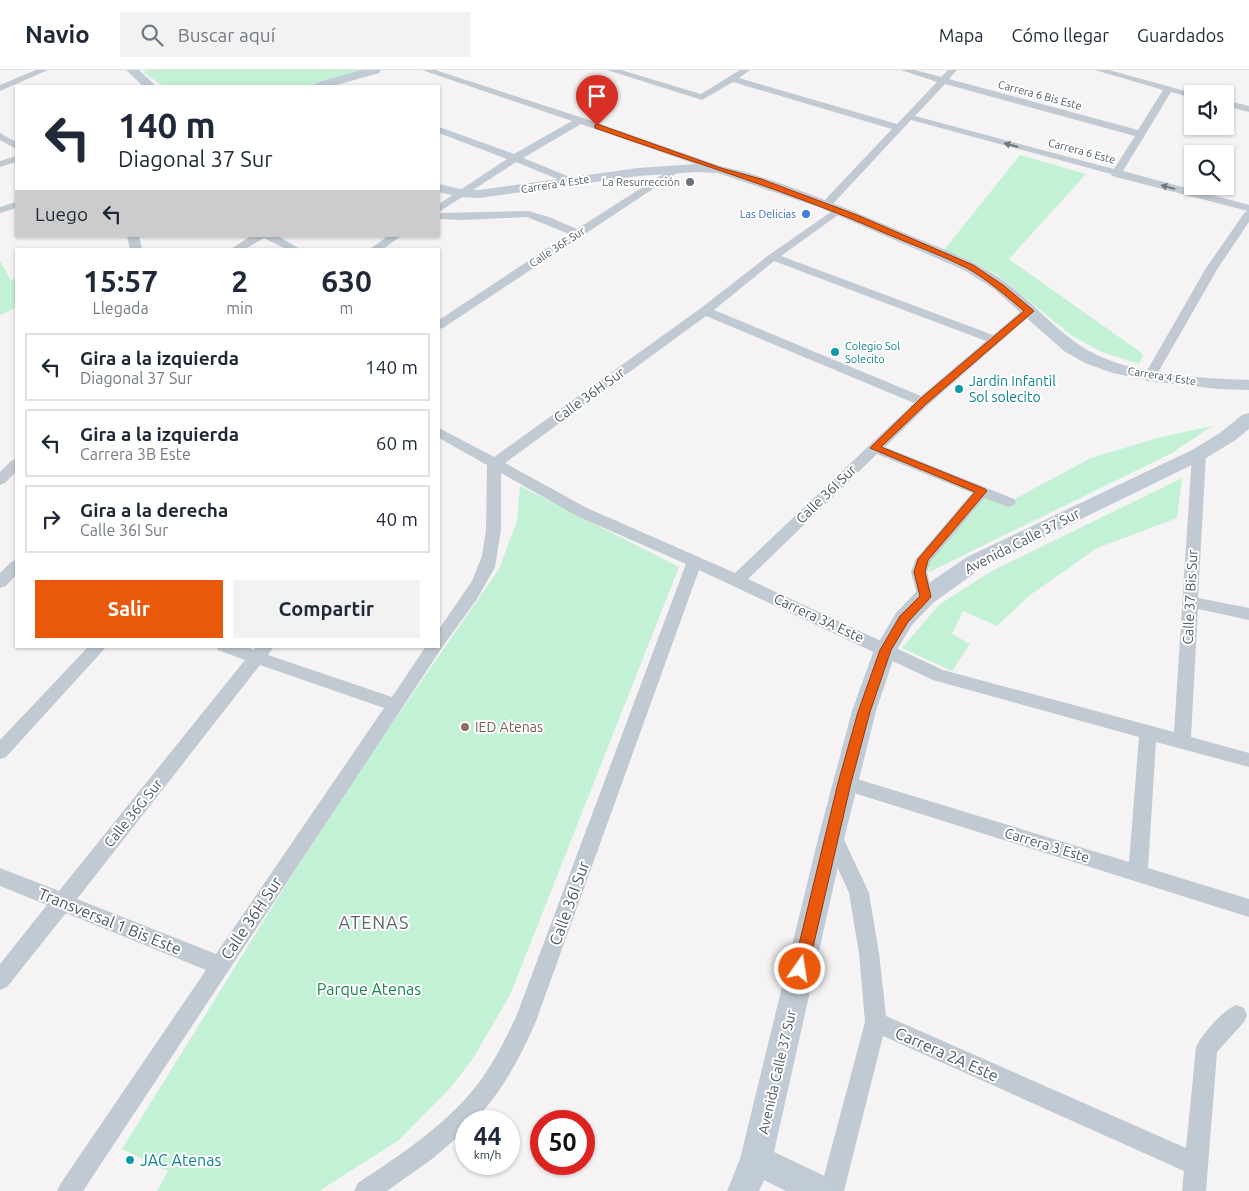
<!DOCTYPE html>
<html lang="es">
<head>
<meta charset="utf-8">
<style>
	:root { --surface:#fff; --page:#f2f2f3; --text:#1f2937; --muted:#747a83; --line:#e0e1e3; --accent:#ea580c }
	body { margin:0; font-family:Ubuntu,sans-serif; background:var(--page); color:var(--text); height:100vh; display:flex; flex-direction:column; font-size:19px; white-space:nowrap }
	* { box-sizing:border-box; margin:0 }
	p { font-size:16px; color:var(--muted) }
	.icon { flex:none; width:28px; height:28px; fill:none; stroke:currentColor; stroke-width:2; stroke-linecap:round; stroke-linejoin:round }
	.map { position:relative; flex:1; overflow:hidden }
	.sheet { position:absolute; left:15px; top:178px; width:425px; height:400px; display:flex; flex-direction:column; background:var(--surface); border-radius:0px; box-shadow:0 1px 4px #0004 }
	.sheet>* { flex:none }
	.top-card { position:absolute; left:15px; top:15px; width:425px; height:152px; border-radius:0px; box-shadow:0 1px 4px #0004; background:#fff; color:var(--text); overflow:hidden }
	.controls { position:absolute; left:1184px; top:15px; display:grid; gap:10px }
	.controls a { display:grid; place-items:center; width:50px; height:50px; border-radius:0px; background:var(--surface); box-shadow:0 1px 4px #0004; font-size:25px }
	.speed { position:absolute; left:455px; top:1040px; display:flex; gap:10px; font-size:25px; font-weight:700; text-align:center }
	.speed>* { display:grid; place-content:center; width:65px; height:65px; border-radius:50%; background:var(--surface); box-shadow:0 1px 4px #0004; line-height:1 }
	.speed small { font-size:12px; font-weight:400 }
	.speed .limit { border:8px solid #d22; background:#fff; color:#111 }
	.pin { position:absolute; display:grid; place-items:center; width:42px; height:42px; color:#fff; margin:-51px -21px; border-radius:50% 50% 50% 0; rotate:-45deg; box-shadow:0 0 5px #0007 }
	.pin .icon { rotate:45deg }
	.me { position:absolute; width:55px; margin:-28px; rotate:13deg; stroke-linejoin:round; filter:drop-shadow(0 0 4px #0008) }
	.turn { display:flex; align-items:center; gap:18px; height:105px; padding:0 20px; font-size:22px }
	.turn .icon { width:65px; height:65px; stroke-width:2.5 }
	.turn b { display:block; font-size:35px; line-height:42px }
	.then { display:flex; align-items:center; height:48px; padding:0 20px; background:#0003; gap:10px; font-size:19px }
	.eta { display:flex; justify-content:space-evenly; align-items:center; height:85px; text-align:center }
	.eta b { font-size:30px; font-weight:600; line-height:35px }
	.primary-button { display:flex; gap:10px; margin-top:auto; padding:10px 20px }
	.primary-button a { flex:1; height:58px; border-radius:0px; background:var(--accent); color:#fff; font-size:20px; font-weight:600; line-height:58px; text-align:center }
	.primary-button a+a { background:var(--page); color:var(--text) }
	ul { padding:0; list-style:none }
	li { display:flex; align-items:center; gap:15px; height:68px; margin:0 10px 8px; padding:0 10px; border:2px solid var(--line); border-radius:0px }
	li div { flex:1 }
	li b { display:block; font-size:19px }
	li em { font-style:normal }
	header { display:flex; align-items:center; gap:30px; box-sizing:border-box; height:70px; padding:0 25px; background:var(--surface); border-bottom:1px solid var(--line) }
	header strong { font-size:24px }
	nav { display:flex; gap:28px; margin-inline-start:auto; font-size:18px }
	.search { width:350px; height:45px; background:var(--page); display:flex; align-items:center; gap:12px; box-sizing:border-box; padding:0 18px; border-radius:0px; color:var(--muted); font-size:19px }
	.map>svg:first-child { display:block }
</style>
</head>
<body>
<header>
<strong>Navio</strong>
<div class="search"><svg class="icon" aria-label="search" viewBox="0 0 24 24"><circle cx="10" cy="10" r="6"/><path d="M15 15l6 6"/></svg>Buscar aquí</div>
<nav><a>Mapa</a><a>Cómo llegar</a><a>Guardados</a></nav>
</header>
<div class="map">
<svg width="1249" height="1121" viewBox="0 0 1249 1121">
	<rect width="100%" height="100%" fill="#f5f3f3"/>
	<g fill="#c3f1d5">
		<polygon points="148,0 364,0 309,16 163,16 143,2"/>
		<polygon points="1020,85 1086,104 1009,189 1143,284 1139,294 1102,282 1072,266 999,206 969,190 944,180"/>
		<polygon points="0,191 11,210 16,208 16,238 0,245"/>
		<polygon points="1212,356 1172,383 929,502 930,491 986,425 1009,432 1091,388 1161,367"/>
		<polygon points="1182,408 1177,448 1097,478 1030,525 997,556 963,541 952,564 970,574 952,601 902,578 940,534 990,502"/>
		<polygon points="520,416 679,497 510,925 472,990 451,1017 399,1070 319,1121 157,1121 168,1101 122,1079 291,807 373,681 499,499 517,451"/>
	</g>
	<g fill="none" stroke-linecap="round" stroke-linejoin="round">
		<g fill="#c1cad2" fill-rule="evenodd">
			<polygon points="36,0 48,0 0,21 0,15"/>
			<polygon points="422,0 435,0 583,48 723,97 724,99 719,102 715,101 581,54 523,88 575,109 576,111 575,113 567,113 516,92 439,142 439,134 507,89 439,63 439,57 514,84 572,51"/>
			<path d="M607 0H621L701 24 740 0H750L739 8 897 54 937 12 901 0H915L941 7 948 0H957L949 9 1138 60 1163 20 1095 0H1109L1196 24H1192V28L1171 22 1123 101 1249 135V152L1218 198 1156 306 1150 310 1144 306 1206 198 1245 142 1248 141 1112 106 1111 104 911 50 830 137H822L821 135 822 133 892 59 733 12 702 30ZM945 14 1135 66 1114 99 915 46Z"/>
			<polygon points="1225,30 1249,36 1249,42 1225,36"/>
			<polygon points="0,63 16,72 16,79 0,70"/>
			<polygon points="16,86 16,92 0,97 0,91"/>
			<polygon points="676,96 681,99 680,101 443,258 439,259 439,250 569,164 527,147 463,150 439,149 439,143 528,141 549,147 577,159"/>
			<polygon points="16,132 16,138 0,143 0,137"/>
			<path d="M838 137 842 138 843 140 842 142 781 186 993 265 1025 238 1029 237 1035 241 928 335 885 377 1014 429 1016 432 1014 435 1009 437 984 428 931 491 927 502 933 527 931 531 925 533 919 531 911 502 916 489 972 423 877 384 748 509 943 600 1174 662 1192 384 1194 381H1204L1206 384 1198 528 1249 538V550L1198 539 1191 667 1249 683V697L1156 672 1148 798 1249 829V847L838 718 835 713 838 708 844 705 1129 792 1139 667 933 610 699 500 536 951C520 988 502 1022 474 1051H466V1060L432 1089 387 1121H354L358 1113C403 1083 451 1052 483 1007 496 988 506 968 516 947L686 494 577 446 501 403V460L495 497 477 529 443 576 83 1121H57L61 1113 206 900 66 843 7 917 0 920V894L47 835 0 816V798L59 821 245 590 218 580 216 576H244L254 580 256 576H274L268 585 392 627 426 576H439V559L472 511 482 486 486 460 487 395 439 368V358L494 387 701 238 769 185ZM774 191 986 271 921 326 714 240ZM706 246 914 333 735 503 587 438 505 393ZM260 595 384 638 216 884 77 829Z"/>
			<polygon points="127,166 139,166 142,179 130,179"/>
			<polygon points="251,166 278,166 300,179 286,179 264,168 245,179 231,179"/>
			<polygon points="388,166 401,166 383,179 370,179"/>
			<polygon points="16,389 16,402 5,413 0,415 0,402 11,391"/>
			<polygon points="16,490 16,505 6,516 0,518 0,503 11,492"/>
			<polygon points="89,576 107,576 6,687 0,689 0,670"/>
			<path d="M832 757 839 759 869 823 879 883 886 946 1186 1078 1196 977C1202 964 1223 940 1236 935L1244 938 1247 945 1244 952 1217 982 1206 1121H1182L1184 1101 883 966 844 1121H820L865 952 859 883 849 823 823 765 825 759Z"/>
		</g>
		<g fill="#c1cbd6" fill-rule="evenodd">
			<polygon points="126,0 139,0 156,16 143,16"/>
			<polygon points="361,0 381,0 379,3 333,16 314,16 316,13"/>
			<path d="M697 94C729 95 758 106 788 116 826 130 863 145 900 161 936 177 974 189 1005 212 1037 235 1061 268 1097 285 1141 306 1201 308 1249 310V320L1218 319 1150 311 1113 303 1085 293 1064 281 994 219 964 200 821 138 718 103 697 102 638 106 479 128 460 127 439 122V114L460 119 479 120 638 98Z"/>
			<polygon points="1249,343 1249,359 1234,371 1206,388 983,497 933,533 912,555 896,581 876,641 845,765 774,1082 831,1109 835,1121 786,1121 764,1110 759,1121 727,1121 740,1089 819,765 852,641 874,580 896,543 917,521 967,487 1192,380 1220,363 1242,345"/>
		</g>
	</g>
	<defs><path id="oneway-solid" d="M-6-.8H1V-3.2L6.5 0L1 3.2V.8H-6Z" transform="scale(1.25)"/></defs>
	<g fill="#6e7983">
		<use href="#oneway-solid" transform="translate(1011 75) rotate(-165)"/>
		<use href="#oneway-solid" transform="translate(1168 117) rotate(-165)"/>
	</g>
	<path fill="#ea580c" stroke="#983908" d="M597 54 721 98 761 109 857 145 973 195 1003 215 1034 241 926 334 881 377 985 419 987 421 928 490 925 502 931 527 908 552 891 580 870 642 851 713 808 899 806 904 800 906 795 904 793 899 838 713 858 642 880 580 900 546 920 526 914 502 918 489 975 422 870 378 920 329 1024 241C1006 226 988 210 967 198 941 185 913 175 887 164 792 122 692 92 595 58V55Z"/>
	<circle fill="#6b7280" stroke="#fff" stroke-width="2" cx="690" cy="112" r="5"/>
	<circle fill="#3f7fe0" stroke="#fff" stroke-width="2" cx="806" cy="144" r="5"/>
	<g fill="#0f9aa8" stroke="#fff" stroke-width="2">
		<circle cx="835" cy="282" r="5"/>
		<circle cx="959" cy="319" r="5"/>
		<circle cx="130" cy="1090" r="5"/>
	</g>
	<circle fill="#8d6e63" stroke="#fff" stroke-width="2" cx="465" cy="657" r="5"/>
	<g text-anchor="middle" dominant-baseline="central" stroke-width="4" stroke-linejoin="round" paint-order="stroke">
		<g font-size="11" fill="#4a5661" stroke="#fff">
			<text transform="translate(1040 25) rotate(15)">Carrera 6 Bis Este</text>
			<text transform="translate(1082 81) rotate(15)">Carrera 6 Este</text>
			<text transform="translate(555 114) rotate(-9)">Carrera 4 Este</text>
			<text transform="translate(557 177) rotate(-33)">Calle 36F Sur</text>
			<text transform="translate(1162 306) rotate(9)">Carrera 4 Este</text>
		</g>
		<g font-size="11" fill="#5b616d" stroke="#fff" text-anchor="end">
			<text x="680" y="112">La Resurrección</text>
		</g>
		<g font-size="11" fill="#366cbe" stroke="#fff" text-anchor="end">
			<text x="796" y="144">Las Delicias</text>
		</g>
		<g font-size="11" fill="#0d838f" stroke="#fff" text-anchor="start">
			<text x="845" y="276">Colegio Sol<tspan x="845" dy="13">Solecito</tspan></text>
		</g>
		<g font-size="14" fill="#0d838f" stroke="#fff" text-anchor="start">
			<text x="969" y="311">Jardin Infantil<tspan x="969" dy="16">Sol solecito</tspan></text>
		</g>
		<g font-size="14" fill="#4a5661" stroke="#fff">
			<text transform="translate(589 325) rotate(-36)">Calle 36H Sur</text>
			<text transform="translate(826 424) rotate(-44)">Calle 36I Sur</text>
			<text transform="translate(1022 471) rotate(-27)">Avenida Calle 37 Sur</text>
			<text transform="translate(1190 527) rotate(-87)">Calle 37 Bis Sur</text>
			<text transform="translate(819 548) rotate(25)">Carrera 3A Este</text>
			<text transform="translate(133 743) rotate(-51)">Calle 36G Sur</text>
			<text transform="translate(1047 775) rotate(17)">Carrera 3 Este</text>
			<text transform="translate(777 1002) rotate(-77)">Avenida Calle 37 Sur</text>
		</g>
		<g font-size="14" fill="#785e54" stroke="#fff" text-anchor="start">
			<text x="475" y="657">IED Atenas</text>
		</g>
		<g font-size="16" fill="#4a5661" stroke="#fff">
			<text transform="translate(569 833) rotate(-70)">Calle 36I Sur</text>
			<text transform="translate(251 848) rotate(-56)">Calle 36H Sur</text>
			<text transform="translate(110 851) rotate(22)">Transversal 1 Bis Este</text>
			<text transform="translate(947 984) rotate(24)">Carrera 2A Este</text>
		</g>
		<g font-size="16" fill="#17864f" stroke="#fff">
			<text x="369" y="919">Parque Atenas</text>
		</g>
		<g font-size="16" fill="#0d838f" stroke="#fff" text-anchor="start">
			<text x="140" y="1090">JAC Atenas</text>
		</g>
		<g font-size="18" letter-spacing="1" fill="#5f6368" stroke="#fff">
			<text x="374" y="852">ATENAS</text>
		</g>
	</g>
</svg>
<div class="controls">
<a><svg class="icon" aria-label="sound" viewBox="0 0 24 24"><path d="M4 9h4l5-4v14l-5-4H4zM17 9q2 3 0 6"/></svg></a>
<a><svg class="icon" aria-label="search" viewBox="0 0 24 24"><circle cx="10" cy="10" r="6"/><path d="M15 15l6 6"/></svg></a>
</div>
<div class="speed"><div>44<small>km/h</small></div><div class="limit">50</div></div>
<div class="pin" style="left:597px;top:56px;background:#d93025"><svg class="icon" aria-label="arrive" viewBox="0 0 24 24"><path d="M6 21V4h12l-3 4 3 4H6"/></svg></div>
<svg class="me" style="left:800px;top:899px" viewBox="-20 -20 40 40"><circle r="17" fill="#ea580c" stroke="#fff" stroke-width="3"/><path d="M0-11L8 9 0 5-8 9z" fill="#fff"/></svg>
<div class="top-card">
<div class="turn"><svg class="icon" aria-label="left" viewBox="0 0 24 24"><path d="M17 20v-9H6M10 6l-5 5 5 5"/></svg><div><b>140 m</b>Diagonal 37 Sur</div></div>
<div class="then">Luego<svg class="icon" aria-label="left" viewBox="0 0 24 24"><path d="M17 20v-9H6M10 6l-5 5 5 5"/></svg></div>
</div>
<section class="sheet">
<div class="eta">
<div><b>15:57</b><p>Llegada</p></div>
<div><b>2</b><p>min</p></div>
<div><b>630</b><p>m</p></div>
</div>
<ul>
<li><svg class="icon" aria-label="left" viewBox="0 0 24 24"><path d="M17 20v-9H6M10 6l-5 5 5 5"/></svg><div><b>Gira a la izquierda</b><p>Diagonal 37 Sur</p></div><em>140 m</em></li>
<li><svg class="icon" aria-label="left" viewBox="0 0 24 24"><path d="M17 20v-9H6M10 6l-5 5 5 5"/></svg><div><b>Gira a la izquierda</b><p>Carrera 3B Este</p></div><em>60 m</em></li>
<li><svg class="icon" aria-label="right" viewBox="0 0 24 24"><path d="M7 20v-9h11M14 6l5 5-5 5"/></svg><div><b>Gira a la derecha</b><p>Calle 36I Sur</p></div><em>40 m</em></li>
</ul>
<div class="primary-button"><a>Salir</a><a>Compartir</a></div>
</section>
</div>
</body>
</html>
